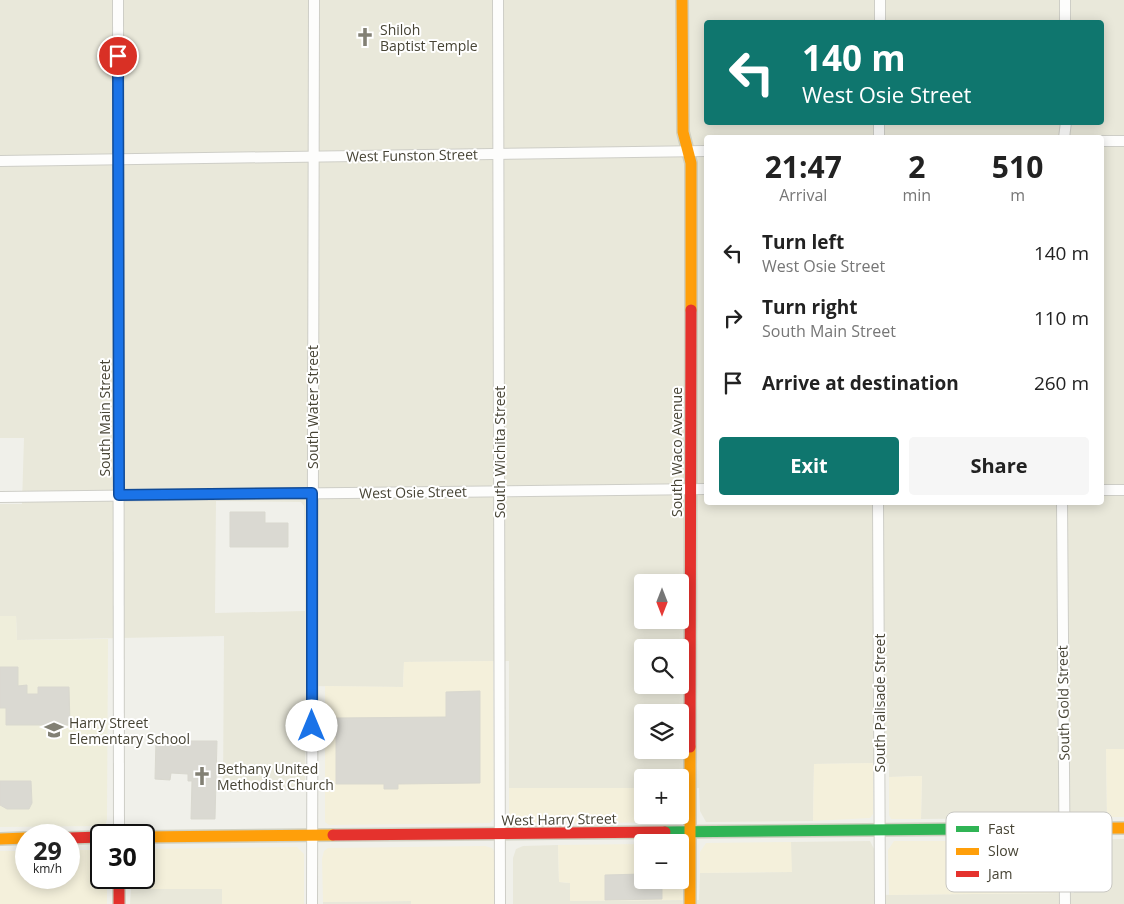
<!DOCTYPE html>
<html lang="en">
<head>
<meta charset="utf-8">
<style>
	:root { --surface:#fff; --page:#f6f6f6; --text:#222; --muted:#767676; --accent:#0f766e }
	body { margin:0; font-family:"Open Sans",sans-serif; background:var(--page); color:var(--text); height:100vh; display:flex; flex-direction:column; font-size:19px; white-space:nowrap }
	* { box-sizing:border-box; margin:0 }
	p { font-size:16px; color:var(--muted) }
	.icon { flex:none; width:28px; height:28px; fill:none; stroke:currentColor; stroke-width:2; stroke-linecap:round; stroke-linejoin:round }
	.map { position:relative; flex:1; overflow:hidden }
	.side { position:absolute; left:704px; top:135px; width:400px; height:370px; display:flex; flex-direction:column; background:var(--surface); border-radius:5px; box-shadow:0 2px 12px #0003 }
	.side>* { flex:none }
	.guide { position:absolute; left:704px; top:20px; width:400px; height:105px; border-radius:5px; box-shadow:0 2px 12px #0003; background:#0f766e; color:#fff; overflow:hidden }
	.needle { width:32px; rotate:180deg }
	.tools { position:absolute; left:634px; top:574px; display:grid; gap:10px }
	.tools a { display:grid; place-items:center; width:55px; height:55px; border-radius:5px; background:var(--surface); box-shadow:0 2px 12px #0003; font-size:25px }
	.speed { position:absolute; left:15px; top:824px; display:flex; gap:10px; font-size:25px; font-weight:700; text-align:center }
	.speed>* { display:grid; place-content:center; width:65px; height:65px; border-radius:50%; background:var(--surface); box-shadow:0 2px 12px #0003; line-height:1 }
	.speed small { font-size:12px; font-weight:400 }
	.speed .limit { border:2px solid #111; border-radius:8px; background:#fff; color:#111 }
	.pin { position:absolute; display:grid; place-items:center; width:42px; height:42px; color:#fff; margin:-21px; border:2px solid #fff; border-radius:50%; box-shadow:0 1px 5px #0007 }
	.me { position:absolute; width:55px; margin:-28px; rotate:0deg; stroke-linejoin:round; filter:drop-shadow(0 0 4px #0008) }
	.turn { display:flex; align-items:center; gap:18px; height:105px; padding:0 15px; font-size:22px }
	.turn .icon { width:65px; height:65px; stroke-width:2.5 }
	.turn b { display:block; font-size:35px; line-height:42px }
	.eta { display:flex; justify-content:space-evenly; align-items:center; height:85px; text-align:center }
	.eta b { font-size:30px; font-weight:700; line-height:35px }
	.button { display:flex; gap:10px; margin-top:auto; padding:10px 15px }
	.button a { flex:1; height:58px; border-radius:5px; background:var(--accent); color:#fff; font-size:20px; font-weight:700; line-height:58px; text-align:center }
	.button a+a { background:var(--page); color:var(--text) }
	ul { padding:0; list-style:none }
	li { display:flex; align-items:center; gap:15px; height:65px; padding:0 15px }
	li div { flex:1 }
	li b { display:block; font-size:19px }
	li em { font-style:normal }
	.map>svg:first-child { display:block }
</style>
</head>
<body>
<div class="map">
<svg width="1124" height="904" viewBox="0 0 1124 904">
	<rect width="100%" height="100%" fill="#f0f0ea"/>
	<g fill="#e9e8da" fill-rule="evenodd">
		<path d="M0 0H1124V749H1106L1107 817 921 819 922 776 889 777V763L814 764 813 821 706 822 700 811 699 788H680V778H642V788H509V661L404 662 403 687 306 686 305 790 223 792 224 636 17 640 16 616H0V504H22L24 438H0ZM706 22H1101V122H706ZM706 138H1101V502H706ZM216 501 301 502 304 506 305 611 215 613ZM642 582H680V620H642ZM642 648H680V685H642ZM642 712H680V750H642Z"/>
		<polygon points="1124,839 1124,904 513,904 513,858 516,849 523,846 558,845 559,882 570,883 570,901 699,900 700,873 791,872 791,842 870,841 875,851 876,895 1074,893 1073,850 1075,844 1079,840"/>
		<polygon points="131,889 222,889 222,904 130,904"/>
		<polygon points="411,901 411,904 323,904 323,902"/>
	</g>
	<g fill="#f4f0db">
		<polygon points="493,661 494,818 490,823 329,825 325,822 325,686 403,687 404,662"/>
		<polygon points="1106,749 1124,749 1124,817 1107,817"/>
		<polygon points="873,763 873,814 870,818 813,821 814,764"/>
		<polygon points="922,776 921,819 891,819 889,815 889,777"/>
		<polygon points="686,787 685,816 682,821 677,822 513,824 509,817 509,788 642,788 642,815 680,815 680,788"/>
		<polygon points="894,841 1054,841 1061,848 1061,893 889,895 888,850"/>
		<polygon points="791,842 792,872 700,873 700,852 706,843"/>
		<polygon points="642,844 642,880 680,880 680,844 684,847 687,900 570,901 570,883 559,882 558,845"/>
		<polygon points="485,846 492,848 495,853 496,904 411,904 411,901 323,902 322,859 324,851 328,848"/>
		<polygon points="297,847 304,854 304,904 222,904 222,889 131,889 131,878 144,878 144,849"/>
		<polygon points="69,850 101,850 101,878 107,878 107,904 0,904 0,851 26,851 26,878 69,878"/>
	</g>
	<polygon fill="#efeedb" points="0,616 16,616 17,640 108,639 107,819 106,824 102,826 0,827"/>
	<g fill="#dad9d2" stroke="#d9d8cf">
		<polygon points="230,512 265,512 265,523 288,523 288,547 230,547"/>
		<polygon points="0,667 18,667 18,686 27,685 27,694 38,694 38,687 69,687 70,725 6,725 6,708 0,708"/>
		<polygon points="480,691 480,783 398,784 398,789 384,789 384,784 336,784 336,718 446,717 446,692"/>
		<polygon points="156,739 168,739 168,745 190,746 190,741 217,741 215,819 191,819 192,781 188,781 188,774 171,773 170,780 155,779"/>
		<polygon points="0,781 31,781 32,803 29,809 7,809 0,805"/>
		<polygon points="642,874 642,880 662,880 662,899 605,900 605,875"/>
	</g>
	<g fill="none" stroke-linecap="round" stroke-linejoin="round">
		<g stroke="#cecec7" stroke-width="12">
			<g id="street">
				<polyline points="118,0 119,835"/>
				<polyline points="498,0 500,904"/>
				<polyline points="1065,0 1065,22"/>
				<polyline points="880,22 880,0"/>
				<polyline points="879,138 879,122"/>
				<polyline points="1064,138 1066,122"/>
				<polyline points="1101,141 1124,141"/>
				<polyline points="0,161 706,151"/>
				<polyline points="1101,490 1124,490"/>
				<polyline points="0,497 706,489"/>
				<polyline points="878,502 880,904"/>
				<polyline points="1062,502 1065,904"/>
				<polyline points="312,904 314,0"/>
			</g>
		</g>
		<g stroke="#d0d0c0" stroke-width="14">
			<polyline id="fast" points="665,832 968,829"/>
		</g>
		<g stroke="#d0d0c0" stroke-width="14">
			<g id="slow">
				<polyline points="682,0 683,132 691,163 691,310"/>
				<polyline points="968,829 1124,828"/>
				<polyline points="144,837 333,835"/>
				<polyline points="0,839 26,838"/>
				<polyline points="690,904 690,747"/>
			</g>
		</g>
		<g stroke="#d0d0c0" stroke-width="14">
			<g id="jam">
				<polyline points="690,747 691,310"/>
				<polyline points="333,835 665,832"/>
				<polyline points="69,838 101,837"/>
				<polyline points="119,878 119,904"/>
			</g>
		</g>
		<use href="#street" stroke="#fdfdfc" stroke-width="10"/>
		<use href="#fast" stroke="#30b455" stroke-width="11"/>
		<use href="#slow" stroke="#ff9f0a" stroke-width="11"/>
		<use href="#jam" stroke="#e5322d" stroke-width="11"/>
	</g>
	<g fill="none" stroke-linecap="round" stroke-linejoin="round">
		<g stroke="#114b97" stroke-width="12">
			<polyline id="route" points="118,56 119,495 312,493 312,726"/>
		</g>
		<use href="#route" stroke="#1a73e8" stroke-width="9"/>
	</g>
	<defs>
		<g id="church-bare" transform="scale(1.5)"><path d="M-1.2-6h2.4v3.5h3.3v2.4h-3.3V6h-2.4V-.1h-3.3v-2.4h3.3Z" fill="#828074" stroke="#fff" stroke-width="2.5" paint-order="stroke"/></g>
		<g id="school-bare" transform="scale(1.5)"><path d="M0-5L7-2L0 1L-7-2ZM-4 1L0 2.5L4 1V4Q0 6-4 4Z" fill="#828074" stroke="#fff" stroke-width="2.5" paint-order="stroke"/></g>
	</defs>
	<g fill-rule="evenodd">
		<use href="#church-bare" x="365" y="37"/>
		<use href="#school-bare" x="54" y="730"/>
		<use href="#church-bare" x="202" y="776"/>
	</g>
	<g text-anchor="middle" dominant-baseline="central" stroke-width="4" stroke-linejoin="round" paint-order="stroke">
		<g font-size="14" fill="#474435" stroke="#fff" text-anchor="start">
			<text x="380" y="29">Shiloh<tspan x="380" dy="16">Baptist Temple</tspan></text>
			<text x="69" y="722">Harry Street<tspan x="69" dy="16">Elementary School</tspan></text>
			<text x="217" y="768">Bethany United<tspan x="217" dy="16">Methodist Church</tspan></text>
		</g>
		<g font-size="14" fill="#474435" stroke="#fff">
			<text transform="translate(412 155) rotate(-1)">West Funston Street</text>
			<text transform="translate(312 407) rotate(-90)">South Water Street</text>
			<text transform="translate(104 418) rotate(-90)">South Main Street</text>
			<text transform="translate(499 452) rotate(-90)">South Wichita Street</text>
			<text transform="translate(676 452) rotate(-90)">South Waco Avenue</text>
			<text transform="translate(413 492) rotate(-1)">West Osie Street</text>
			<text transform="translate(879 703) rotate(-90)">South Palisade Street</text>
			<text transform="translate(1063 703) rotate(-91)">South Gold Street</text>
			<text transform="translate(559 819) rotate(-1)">West Harry Street</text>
		</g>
	</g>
	<rect x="946" y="812" width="166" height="80" rx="8" fill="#fff" stroke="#c8c7c2" stroke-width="1"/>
	<rect x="956" y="826" width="23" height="6" fill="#30b455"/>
	<rect x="956" y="848" width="23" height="7" fill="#ff9f0a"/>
	<rect x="956" y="871" width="23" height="6" fill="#e5322d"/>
	<g font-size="14" fill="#474435">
		<text x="988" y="834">Fast</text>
		<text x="988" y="856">Slow</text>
		<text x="988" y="879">Jam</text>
	</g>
</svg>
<div class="tools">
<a><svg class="needle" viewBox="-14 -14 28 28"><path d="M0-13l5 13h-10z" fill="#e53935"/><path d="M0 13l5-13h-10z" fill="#767676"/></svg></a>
<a><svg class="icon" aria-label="search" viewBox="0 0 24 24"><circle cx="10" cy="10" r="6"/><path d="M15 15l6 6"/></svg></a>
<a><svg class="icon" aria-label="layers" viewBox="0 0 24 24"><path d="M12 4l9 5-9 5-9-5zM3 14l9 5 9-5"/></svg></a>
<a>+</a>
<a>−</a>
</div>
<div class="speed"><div>29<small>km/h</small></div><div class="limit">30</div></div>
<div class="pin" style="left:118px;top:56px;background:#d93025"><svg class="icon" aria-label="arrive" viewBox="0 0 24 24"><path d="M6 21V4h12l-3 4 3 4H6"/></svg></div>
<svg class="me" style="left:312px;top:726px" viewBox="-20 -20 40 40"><circle r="19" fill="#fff"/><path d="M0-13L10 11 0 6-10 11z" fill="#1a73e8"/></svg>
<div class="guide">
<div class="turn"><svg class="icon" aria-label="left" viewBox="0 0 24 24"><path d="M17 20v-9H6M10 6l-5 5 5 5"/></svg><div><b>140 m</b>West Osie Street</div></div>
</div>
<section class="side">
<div class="eta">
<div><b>21:47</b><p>Arrival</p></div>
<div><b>2</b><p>min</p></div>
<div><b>510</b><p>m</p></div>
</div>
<ul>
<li><svg class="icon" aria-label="left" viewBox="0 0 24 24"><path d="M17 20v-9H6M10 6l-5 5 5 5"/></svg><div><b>Turn left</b><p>West Osie Street</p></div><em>140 m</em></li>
<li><svg class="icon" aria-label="right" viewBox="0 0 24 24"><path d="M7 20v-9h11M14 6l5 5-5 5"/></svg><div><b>Turn right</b><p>South Main Street</p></div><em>110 m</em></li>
<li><svg class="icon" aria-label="arrive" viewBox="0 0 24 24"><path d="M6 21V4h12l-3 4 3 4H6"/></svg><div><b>Arrive at destination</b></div><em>260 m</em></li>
</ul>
<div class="button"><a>Exit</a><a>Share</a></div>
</section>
</div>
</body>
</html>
